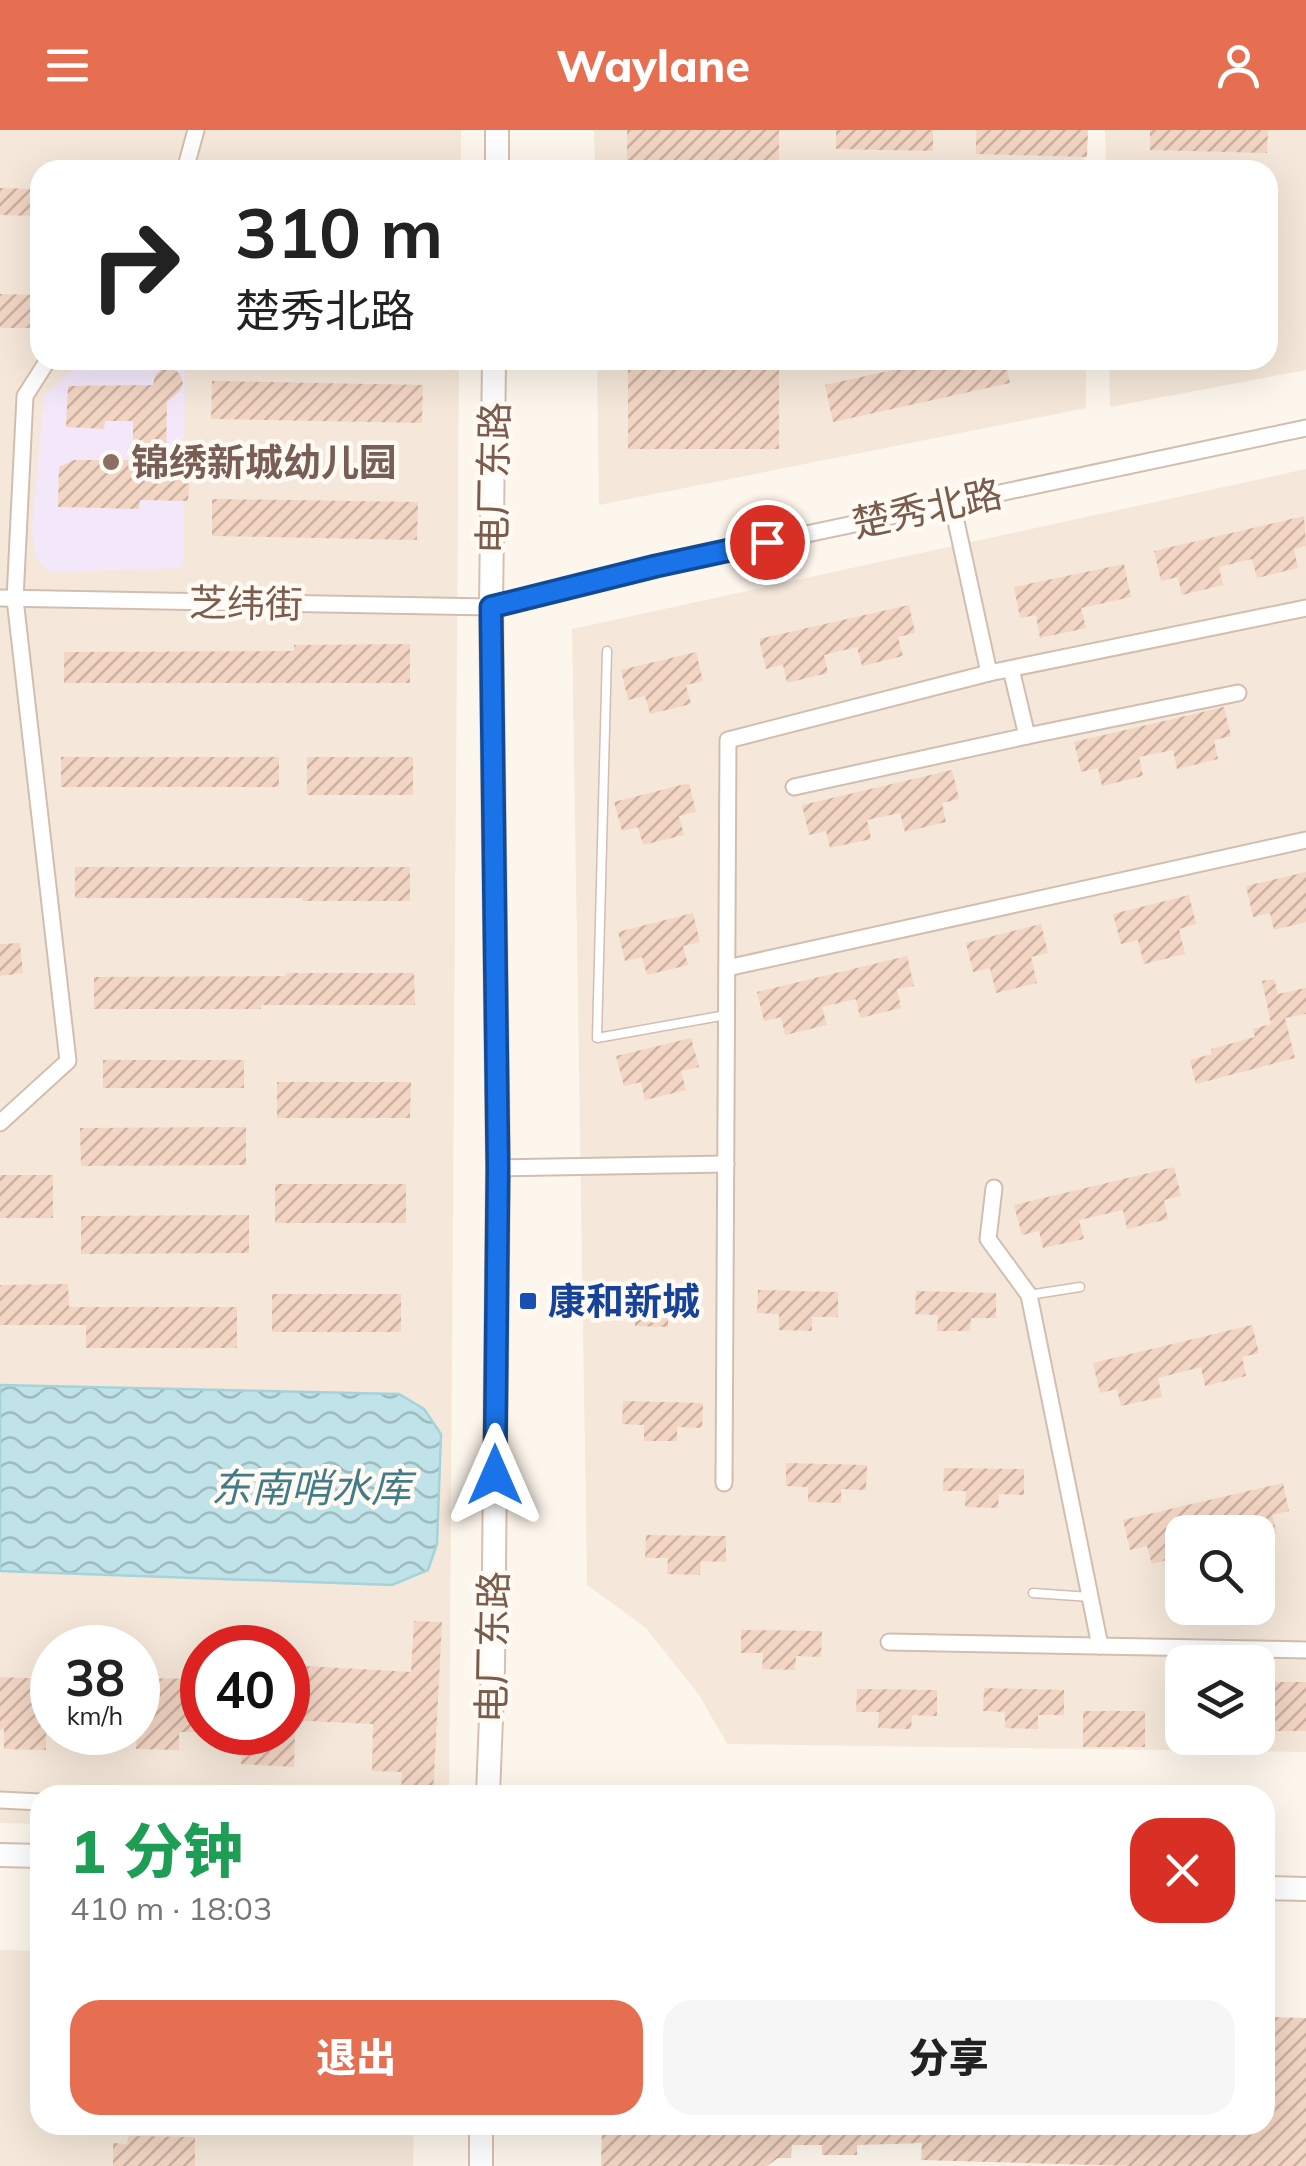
<!DOCTYPE html>
<html lang="zh">
<head>
<meta charset="utf-8">
<style>
	:root { --surface:#fff; --page:#f6f6f6; --text:#222; --muted:#767676; --accent:#e76f51 }
	body { margin:0; font-family:Mulish,"Noto Sans SC",sans-serif; background:var(--page); color:var(--text); height:100vh; display:flex; flex-direction:column; font-size:38px; white-space:nowrap }
	* { box-sizing:border-box; margin:0 }
	p { font-size:32px; color:var(--muted) }
	.icon { flex:none; width:55px; height:55px; fill:none; stroke:currentColor; stroke-width:2; stroke-linecap:round; stroke-linejoin:round }
	.map { position:relative; flex:1; overflow:hidden }
	.drawer { position:absolute; left:30px; top:1655px; width:1245px; height:350px; display:flex; flex-direction:column; background:var(--surface); border-radius:30px; box-shadow:0 10px 40px #0002 }
	.drawer>* { flex:none }
	.top-card { position:absolute; left:30px; top:30px; width:1248px; height:210px; border-radius:30px; box-shadow:0 10px 40px #0002; background:#fff; color:var(--text); overflow:hidden }
	.controls { position:absolute; left:1165px; top:1385px; display:grid; gap:20px }
	.controls a { display:grid; place-items:center; width:110px; height:110px; border-radius:20px; background:var(--surface); box-shadow:0 10px 40px #0002; font-size:50px }
	.speed { position:absolute; left:30px; top:1495px; display:flex; gap:20px; font-size:50px; font-weight:700; text-align:center }
	.speed>* { display:grid; place-content:center; width:130px; height:130px; border-radius:50%; background:var(--surface); box-shadow:0 10px 40px #0002; line-height:1 }
	.speed small { font-size:25px; font-weight:400 }
	.speed .limit { border:15px solid #d22; background:#fff; color:#111 }
	.pin { position:absolute; display:grid; place-items:center; width:85px; height:85px; color:#fff; margin:-42px; border:5px solid #fff; border-radius:50%; box-shadow:0 2px 10px #0007 }
	.me { position:absolute; width:110px; margin:-55px; rotate:0deg; stroke-linejoin:round; filter:drop-shadow(0 0 8px #0008) }
	.turn { display:flex; align-items:center; gap:35px; height:210px; padding:0 40px; font-size:45px }
	.turn .icon { width:130px; height:130px; stroke-width:2.5 }
	.turn b { display:block; font-size:70px; line-height:85px }
	.round { display:grid; place-items:center; flex:none; width:105px; height:105px; border-radius:30px; background:var(--page) }
	.head { display:flex; align-items:center; justify-content:space-between; height:170px; padding:0 40px }
	h1 { font-size:60px; font-weight:800; line-height:75px; color:#1e9e55 }
	.action { display:flex; gap:20px; margin-top:auto; padding:20px 40px }
	.action a { flex:1; height:115px; border-radius:30px; background:var(--accent); color:#fff; font-size:40px; font-weight:800; line-height:115px; text-align:center }
	.action a+a { background:var(--page); color:var(--text) }
	header { display:flex; justify-content:space-between; align-items:center; height:130px; padding:0 40px; background:var(--accent); color:#fff; font-size:45px; font-weight:800 }
	.map>svg:first-child { display:block }
</style>
</head>
<body>
<header><svg class="icon" aria-label="menu" viewBox="0 0 24 24"><path d="M4 6h16M4 12h16M4 18h16"/></svg>Waylane<svg class="icon" aria-label="person" viewBox="0 0 24 24"><circle cx="12" cy="8" r="4"/><path d="M4 21q1-7 8-7t8 7"/></svg></header>
<div class="map">
<svg width="1306" height="2036" viewBox="0 0 1306 2036">
	<defs>
		<pattern id="water-waves" width="16" height="10" patternUnits="userSpaceOnUse" patternTransform="scale(2.5)"><rect width="16" height="10" fill="#bfe3e8"/><path d="M0 5q4-4 8 0t8 0" fill="none" stroke="#a0bbbe"/></pattern>
		<pattern id="building-hatch" width="6" height="6" patternUnits="userSpaceOnUse" patternTransform="scale(2.5)"><rect width="6" height="6" fill="#f3d5c3"/><path d="M-1 1l2-2M0 6l6-6M5 7l2-2" fill="none" stroke="#cab0a1"/></pattern>
	</defs>
	<rect width="100%" height="100%" fill="#fdf6ec"/>
	<g fill="#f5e8da" fill-rule="evenodd">
		<path d="M0 0H461V40H40V230H459L449 1665H40V1694L0 1693ZM52 1518H138V1602H52ZM202 1518H288V1602H202Z"/>
		<polygon points="594,0 1084,0 1084,40 595,40"/>
		<polygon points="1105,0 1306,0 1306,240 1110,277 1109,230 1268,230 1268,40 1106,40"/>
		<polygon points="597,230 1086,230 1086,278 599,375"/>
		<path d="M1306 339V1622L727 1614 699 1565 646 1498 587 1455 572 499ZM1182 1402H1258V1478H1182ZM1182 1532H1258V1608H1182Z"/>
		<polygon points="0,1820 40,1821 40,1995 414,1995 413,2036 0,2036"/>
	</g>
	<polygon fill="#f3e8fa" points="78,234 185,234 183,438 49,442 36,428 32,398 44,266"/>
	<polygon fill="url(#water-waves)" stroke="#a5d3da" stroke-width="2.5" points="0,1255 399,1264 424,1279 441,1304 437,1414 428,1440 392,1455 0,1441"/>
	<g fill="url(#building-hatch)">
		<rect x="627" y="0" width="152" height="40"/>
		<polygon points="836,0 933,0 933,21 836,19"/>
		<polygon points="976,0 1088,0 1087,27 976,24"/>
		<polygon points="1150,0 1268,0 1267,23 1150,20"/>
		<polygon points="0,58 40,59 40,86 0,85"/>
		<polygon points="0,164 40,165 40,198 0,198"/>
		<rect x="628" y="230" width="151" height="89"/>
		<polygon points="938,230 1005,230 1010,253 833,292 825,255"/>
		<polygon points="162,239 173,239 180,244 183,253 180,261 167,272 166,334 190,334 188,371 140,370 139,379 58,377 59,337 74,330 133,330 133,291 105,291 104,299 66,297 68,256 153,255 155,245"/>
		<polygon points="212,251 423,255 422,293 211,289"/>
		<polygon points="212,369 418,372 417,410 212,406"/>
		<polygon points="1304,386 1306,416 1294,419 1298,438 1257,448 1252,429 1219,437 1223,455 1182,465 1178,447 1161,451 1154,421"/>
		<polygon points="1124,434 1131,467 1081,478 1086,498 1040,508 1036,485 1020,488 1014,457"/>
		<polygon points="909,475 915,503 898,507 903,526 862,536 857,517 824,525 828,543 787,553 783,535 766,539 759,509"/>
		<polygon points="410,514 410,553 64,553 64,522 294,521 294,515"/>
		<polygon points="696,522 703,551 686,555 691,574 650,584 645,566 628,570 621,540"/>
		<polygon points="1224,577 1231,606 1214,610 1218,629 1177,639 1173,620 1139,627 1143,646 1102,656 1098,638 1081,642 1074,612"/>
		<rect x="61" y="627" width="218" height="30"/>
		<rect x="307" y="627" width="106" height="38"/>
		<polygon points="952,640 959,669 942,673 946,692 905,702 900,683 867,690 871,709 830,718 826,701 809,705 802,675"/>
		<polygon points="689,653 696,682 679,686 684,705 643,715 638,697 622,701 614,672"/>
		<polygon points="75,737 410,737 410,771 302,771 302,768 75,768"/>
		<polygon points="1306,742 1306,792 1274,800 1270,783 1253,787 1246,756"/>
		<polygon points="1189,765 1196,794 1179,799 1185,824 1144,834 1138,810 1121,814 1113,784"/>
		<polygon points="693,783 700,812 683,816 688,835 647,845 642,827 625,831 618,802"/>
		<polygon points="1041,794 1048,823 1031,827 1037,853 996,863 990,838 973,842 966,813"/>
		<polygon points="20,813 23,843 0,846 0,814"/>
		<polygon points="907,826 914,856 897,859 901,878 860,888 856,869 822,877 827,895 785,905 781,887 764,891 757,862"/>
		<polygon points="286,843 414,843 415,875 261,875 261,879 94,879 94,847 286,846"/>
		<polygon points="1274,849 1278,864 1306,858 1306,884 1285,888 1295,928 1196,954 1190,930 1212,924 1211,919 1255,907 1253,899 1271,894 1262,851"/>
		<polygon points="691,908 699,937 681,941 686,960 645,970 641,952 624,956 616,926"/>
		<rect x="103" y="930" width="141" height="28"/>
		<polygon points="277,952 411,952 410,988 277,988"/>
		<polygon points="246,997 246,1035 81,1036 80,998"/>
		<polygon points="1174,1037 1181,1066 1164,1070 1168,1089 1127,1099 1123,1080 1079,1090 1084,1109 1043,1118 1039,1101 1022,1105 1014,1075"/>
		<rect x="0" y="1045" width="53" height="43"/>
		<rect x="275" y="1054" width="131" height="39"/>
		<polygon points="249,1085 249,1123 81,1124 81,1086"/>
		<polygon points="68,1154 69,1177 237,1177 237,1218 86,1218 86,1195 0,1195 0,1155"/>
		<polygon points="613,1157 694,1158 693,1184 668,1183 668,1197 635,1196 635,1180 613,1180"/>
		<polygon points="758,1160 838,1162 838,1187 812,1187 812,1201 779,1200 779,1184 757,1183"/>
		<polygon points="916,1161 996,1163 996,1188 971,1188 970,1201 937,1201 938,1185 915,1184"/>
		<rect x="272" y="1164" width="129" height="38"/>
		<polygon points="1252,1195 1259,1223 1242,1227 1246,1246 1205,1256 1201,1237 1158,1248 1162,1267 1121,1276 1117,1259 1100,1263 1093,1233"/>
		<polygon points="623,1271 703,1273 702,1298 677,1297 677,1311 644,1311 644,1295 622,1294"/>
		<polygon points="786,1333 867,1335 866,1360 841,1359 841,1373 808,1372 808,1357 786,1356"/>
		<polygon points="944,1338 1024,1339 1024,1365 999,1364 998,1378 965,1377 966,1361 943,1361"/>
		<polygon points="1283,1353 1289,1381 1272,1385 1277,1404 1258,1409 1258,1402 1233,1402 1231,1395 1200,1402 1182,1402 1182,1426 1152,1434 1147,1416 1130,1420 1123,1390"/>
		<polygon points="646,1405 726,1406 726,1432 701,1431 700,1445 667,1444 668,1428 645,1428"/>
		<polygon points="414,1491 442,1492 433,1665 401,1665 402,1642 372,1641 373,1594 288,1590 288,1535 411,1542"/>
		<polygon points="741,1500 822,1501 821,1527 796,1526 795,1540 762,1539 763,1523 741,1523"/>
		<polygon points="0,1547 52,1549 52,1602 46,1602 46,1620 4,1619 4,1599 0,1599"/>
		<polygon points="138,1548 201,1549 197,1602 179,1602 179,1620 136,1619"/>
		<polygon points="1258,1552 1306,1552 1306,1601 1272,1601 1272,1581 1258,1581"/>
		<polygon points="984,1558 1064,1560 1064,1585 1038,1585 1038,1599 1005,1598 1005,1582 983,1581"/>
		<polygon points="857,1559 937,1560 937,1586 912,1585 911,1599 878,1598 879,1582 856,1582"/>
		<rect x="1083" y="1581" width="62" height="36"/>
		<polygon points="243,1602 295,1602 294,1637 241,1634"/>
		<polygon points="1265,1887 1306,1888 1306,2036 1132,2036 921,2030 922,2013 857,2015 857,2025 822,2025 822,2015 792,2015 791,2028 778,2028 767,2036 601,2036 602,1995 1265,1995"/>
		<polygon points="128,2006 195,2007 195,2036 113,2036 113,2013 127,2014"/>
	</g>
	<g fill="none" stroke-linecap="round" stroke-linejoin="round">
		<g stroke="#d1beb0" stroke-width="11">
			<g id="lane">
				<polyline points="607,521 597,908 726,885"/>
				<polyline points="1029,1165 1080,1157"/>
				<polyline points="1033,1463 1090,1467"/>
			</g>
		</g>
		<g stroke="#d1beb0" stroke-width="19">
			<g id="street">
				<polyline points="185,40 196,0"/>
				<polyline points="952,373 989,543"/>
				<polyline points="0,468 491,477 656,436 1306,298"/>
				<polyline points="1011,539 1027,606"/>
				<polyline points="794,657 1027,606 1238,563"/>
				<polyline points="727,838 1306,710"/>
				<polyline points="0,993 68,931 15,469 25,266 48,230"/>
				<polyline points="498,1038 726,1034"/>
				<polyline points="994,1058 988,1109 1029,1165 1100,1516"/>
				<polyline points="724,1353 728,610 989,543 1306,478"/>
				<polyline points="889,1512 1306,1520"/>
				<polyline points="0,1670 40,1672"/>
			</g>
		</g>
		<g stroke="#d6c0b0" stroke-width="26">
			<g id="secondary">
				<polyline points="497,40 497,0"/>
				<polyline points="488,1665 493,1537 498,1038 491,477 494,230"/>
				<polyline points="0,1725 40,1726"/>
				<polyline points="1265,1758 1306,1759"/>
				<polyline points="481,2036 481,1995"/>
			</g>
		</g>
		<use href="#lane" stroke="#fff" stroke-width="8"/>
		<use href="#street" stroke="#fff" stroke-width="15"/>
		<use href="#secondary" stroke="#fff" stroke-width="22"/>
	</g>
	<g fill="none" stroke-linecap="round" stroke-linejoin="round">
		<g stroke="#114b97" stroke-width="25">
			<polyline id="route" points="495,1345 498,1038 491,477 656,436 767,412"/>
		</g>
		<use href="#route" stroke="#1a73e8" stroke-width="18"/>
	</g>
	<circle fill="#8d6e63" stroke="#fffaf3" stroke-width="4" cx="111" cy="332" r="10"/>
	<rect fill="#1a4fb4" stroke="#fffaf3" stroke-width="4" x="518" y="1161" width="20" height="20" rx="5"/>
	<g text-anchor="middle" dominant-baseline="central" stroke-width="9" stroke-linejoin="round" paint-order="stroke">
		<g font-size="38" font-weight="bold" fill="#785e54" stroke="#fffaf3" text-anchor="start">
			<text x="131" y="332">锦绣新城幼儿园</text>
		</g>
		<g font-size="38" fill="#7a5c4d" stroke="#fffaf3">
			<text transform="translate(493 348) rotate(-89)">电厂东路</text>
			<text transform="translate(927 378) rotate(-12)">楚秀北路</text>
			<text transform="translate(246 473) rotate(1)">芝纬街</text>
			<text transform="translate(492 1517) rotate(-89)">电厂东路</text>
		</g>
		<g font-size="38" font-weight="bold" fill="#164399" stroke="#fffaf3" text-anchor="start">
			<text x="548" y="1171">康和新城</text>
		</g>
		<g font-size="40" font-style="italic" fill="#437c86" stroke="#fffaf3">
			<text x="311" y="1357">东南哨水库</text>
		</g>
	</g>
</svg>
<div class="controls">
<a><svg class="icon" aria-label="search" viewBox="0 0 24 24"><circle cx="10" cy="10" r="6"/><path d="M15 15l6 6"/></svg></a>
<a><svg class="icon" aria-label="layers" viewBox="0 0 24 24"><path d="M12 4l9 5-9 5-9-5zM3 14l9 5 9-5"/></svg></a>
</div>
<div class="speed"><div>38<small>km/h</small></div><div class="limit">40</div></div>
<div class="pin" style="left:767px;top:412px;background:#d93025"><svg class="icon" aria-label="arrive" viewBox="0 0 24 24"><path d="M6 21V4h12l-3 4 3 4H6"/></svg></div>
<svg class="me" style="left:495px;top:1345px" viewBox="-20 -20 40 40"><path d="M0-17L14 15 0 8-14 15z" fill="#1a73e8" stroke="#fff" stroke-width="4"/></svg>
<div class="top-card">
<div class="turn"><svg class="icon" aria-label="right" viewBox="0 0 24 24"><path d="M7 20v-9h11M14 6l5 5-5 5"/></svg><div><b>310 m</b>楚秀北路</div></div>
</div>
<section class="drawer">
<div class="head"><div><h1>1 分钟</h1><p>410 m · 18:03</p></div><a class="round" style="background:#d93025;color:#fff"><svg class="icon" aria-label="close" viewBox="0 0 24 24"><path d="M6 6l12 12M18 6L6 18"/></svg></a></div>
<div class="action"><a>退出</a><a>分享</a></div>
</section>
</div>
</body>
</html>
